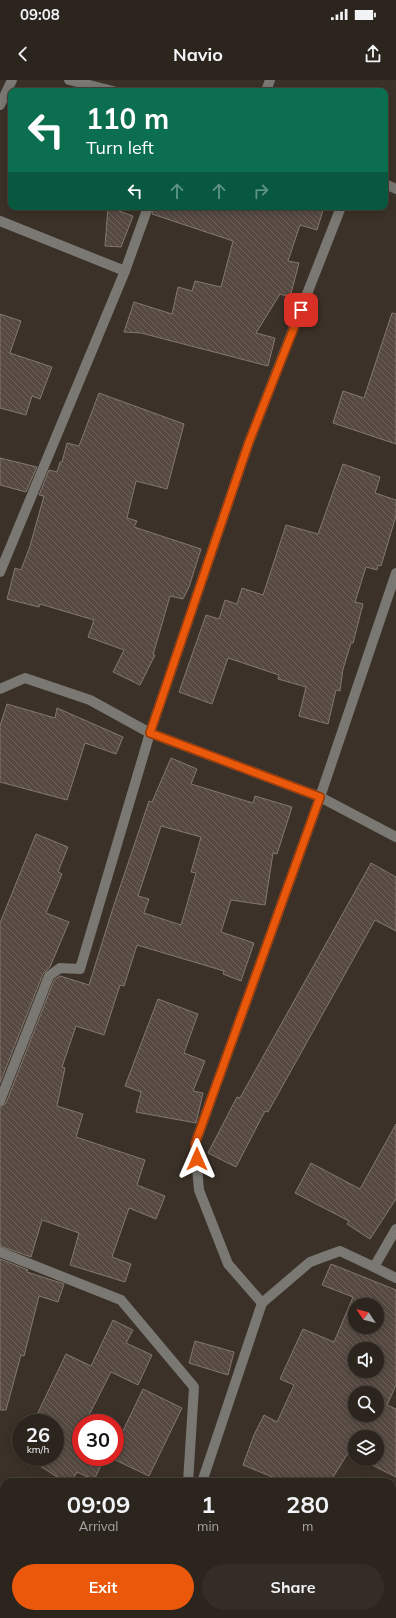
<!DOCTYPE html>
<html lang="en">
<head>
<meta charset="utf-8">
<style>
	:root { --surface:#2c251e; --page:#342d27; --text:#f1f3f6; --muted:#a6a5a4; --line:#48423c; --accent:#ea580c }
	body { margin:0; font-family:Mulish,sans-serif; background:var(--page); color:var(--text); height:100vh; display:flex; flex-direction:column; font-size:15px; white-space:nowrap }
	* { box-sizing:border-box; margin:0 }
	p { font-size:13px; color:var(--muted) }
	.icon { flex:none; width:22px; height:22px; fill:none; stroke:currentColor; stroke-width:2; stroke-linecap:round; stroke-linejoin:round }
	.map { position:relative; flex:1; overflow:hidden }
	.details { position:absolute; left:0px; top:1398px; width:396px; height:140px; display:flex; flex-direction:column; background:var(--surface); border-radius:12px 12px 0 0; box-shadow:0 2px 10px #0003,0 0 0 1px var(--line) }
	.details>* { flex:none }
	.banner { position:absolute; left:8px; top:8px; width:380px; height:122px; border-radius:8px; box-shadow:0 2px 10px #0003,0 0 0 1px var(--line); background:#0b6e4f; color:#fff; overflow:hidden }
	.needle { width:26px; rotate:305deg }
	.tools { position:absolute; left:348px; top:1218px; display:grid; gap:8px }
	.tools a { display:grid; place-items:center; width:36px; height:36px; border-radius:50%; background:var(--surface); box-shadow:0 2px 10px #0003,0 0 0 1px var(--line); font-size:20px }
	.speed { position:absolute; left:12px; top:1334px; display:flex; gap:8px; font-size:20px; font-weight:700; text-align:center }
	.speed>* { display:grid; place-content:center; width:52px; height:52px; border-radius:50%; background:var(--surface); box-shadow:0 2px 10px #0003,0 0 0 1px var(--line); line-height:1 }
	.speed small { font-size:10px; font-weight:400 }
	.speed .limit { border:6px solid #d22; background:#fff; color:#111 }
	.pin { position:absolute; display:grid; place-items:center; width:34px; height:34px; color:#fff; margin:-17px; border-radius:8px; box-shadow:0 2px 6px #0006 }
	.me { position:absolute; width:44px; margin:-22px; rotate:0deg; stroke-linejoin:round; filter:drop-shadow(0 0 3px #0008) }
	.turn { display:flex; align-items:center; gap:14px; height:84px; padding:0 12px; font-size:18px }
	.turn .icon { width:52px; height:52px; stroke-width:2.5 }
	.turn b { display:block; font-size:28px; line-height:34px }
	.lanes { display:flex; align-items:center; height:38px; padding:0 12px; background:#0003; justify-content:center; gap:20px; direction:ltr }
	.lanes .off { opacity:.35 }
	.eta { display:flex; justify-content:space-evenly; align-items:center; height:68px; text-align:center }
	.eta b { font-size:24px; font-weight:700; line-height:28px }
	.action { display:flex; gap:8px; margin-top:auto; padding:8px 12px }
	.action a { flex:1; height:46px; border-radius:24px; background:var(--accent); color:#fff; font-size:16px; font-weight:700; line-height:46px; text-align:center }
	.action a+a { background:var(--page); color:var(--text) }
	.status { display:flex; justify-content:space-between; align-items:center; height:28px; padding:0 20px; background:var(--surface); direction:ltr }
	.status svg { height:11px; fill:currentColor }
	header { display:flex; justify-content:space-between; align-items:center; height:52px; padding:0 12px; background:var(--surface); font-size:18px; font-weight:700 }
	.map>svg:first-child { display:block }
</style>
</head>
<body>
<div class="status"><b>09:08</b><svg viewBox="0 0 49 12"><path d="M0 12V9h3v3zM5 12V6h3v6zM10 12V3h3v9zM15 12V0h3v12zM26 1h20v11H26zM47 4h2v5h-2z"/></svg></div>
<header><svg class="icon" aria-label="back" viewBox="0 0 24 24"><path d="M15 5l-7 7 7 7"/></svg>Navio<svg class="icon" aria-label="share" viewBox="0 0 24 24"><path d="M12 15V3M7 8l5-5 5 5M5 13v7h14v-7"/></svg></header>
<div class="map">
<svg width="396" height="1538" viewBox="0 0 396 1538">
	<defs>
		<pattern id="building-back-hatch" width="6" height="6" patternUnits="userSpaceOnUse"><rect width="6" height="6" fill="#554941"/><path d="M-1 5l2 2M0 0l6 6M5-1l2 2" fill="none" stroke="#6d625c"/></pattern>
	</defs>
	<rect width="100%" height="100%" fill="#3b3128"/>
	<g fill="url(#building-back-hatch)" stroke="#84776f" fill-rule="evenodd">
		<polygon points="108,127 133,136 121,167 105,166"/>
		<polygon points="154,127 324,127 317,150 300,145 288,181 299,183 290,217 280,214 256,253 275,258 268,286 141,253 124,252 134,222 172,234 178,207 192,211 195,201 221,207 233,161 152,134"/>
		<polygon points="392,233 396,234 396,364 333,343 343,311 364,318"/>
		<polygon points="0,234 21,241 10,273 52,287 40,319 32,316 26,335 0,328"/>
		<polygon points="99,313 184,344 167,409 136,401 127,438 137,441 134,447 201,469 189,507 183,519 170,516 153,575 155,575 140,605 113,592 124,570 88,557 94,540 40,524 39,527 7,519 15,488 21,490 30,466 44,416 39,415 49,390 57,392 60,382 62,382 67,363 79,366"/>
		<polygon points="0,378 37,387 26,412 0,405"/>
		<polygon points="343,384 380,397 375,413 396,420 396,436 381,486 378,485 377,490 366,487 355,522 363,524 353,563 351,563 343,589 340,611 336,610 328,644 299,636 306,607 278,599 279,595 228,578 212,624 179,612 206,535 219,539 225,520 237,524 242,508 263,515 286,445 318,454"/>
		<polygon points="7,624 55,638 57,628 123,657 116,674 85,663 67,720 0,702 0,646"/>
		<path d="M171 678 197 689 191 704 253 723 255 716 292 727 277 774 273 773 265 825 231 820 221 852 254 863 241 901 223 894 224 891 137 865 124 906 120 905 104 955 76 946 62 987 65 988 57 1026 83 1034 76 1057 145 1080 137 1105 165 1116 156 1139 129 1128 112 1177 131 1184 125 1202 70 1185 79 1153 42 1140 31 1177 0 1166V1027L6 1023 54 900 60 896 89 905 112 831 149 721 152 722ZM161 746 201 757 191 792 196 793 181 845 144 833 149 819 138 816Z"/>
		<polygon points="36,754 68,767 58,792 62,794 46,833 69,842 50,887 43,894 0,1003 0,843"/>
		<polygon points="371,783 396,797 396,851 375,840 268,1032 265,1031 236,1087 208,1073 237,1017 240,1018"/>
		<polygon points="158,919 198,934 184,973 205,981 193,1011 203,1013 196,1043 136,1032 141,1012 125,1006"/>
		<polygon points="396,1044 396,1119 370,1159 347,1144 349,1141 295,1113 311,1083 360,1109"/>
		<polygon points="0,1179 28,1190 27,1192 64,1204 58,1222 39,1216 24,1276 21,1275 6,1330 0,1330"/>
		<path d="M331 1184 396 1210V1305L387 1325 396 1329V1397L360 1379H377V1357H355V1377L348 1373 330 1402H285L243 1385 254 1355 264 1335 277 1342 294 1305 280 1299 303 1249 334 1262 353 1217 322 1205ZM355 1225H377V1247H355ZM355 1269H377V1291H355ZM355 1313H377V1335H355Z"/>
		<polygon points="113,1240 133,1250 126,1263 152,1275 138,1305 111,1292 87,1339 95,1343 81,1343 81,1377 105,1377 94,1400 77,1392 71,1402 65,1402 26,1377 55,1377 55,1343 33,1343 66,1274 91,1286"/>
		<polygon points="195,1261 234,1272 228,1295 189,1283"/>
		<polygon points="143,1309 182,1328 149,1396 109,1377 115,1377 115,1352 121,1355"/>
	</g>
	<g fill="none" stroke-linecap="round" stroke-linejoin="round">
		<g stroke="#797872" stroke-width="10">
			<polyline points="69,0 113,11"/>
			<polyline points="266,11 270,0"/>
			<polyline points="0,25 12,0"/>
			<polyline points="385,104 396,109"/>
			<polyline points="0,141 125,191"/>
			<polyline points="0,492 125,191 148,127"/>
			<polyline points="0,609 25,598 90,620 150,653 320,717 396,757"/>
			<polyline points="0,1021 49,896 60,888 80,889 150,653 249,362 341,127"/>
			<polyline points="0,1172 121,1220 194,1307 188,1402"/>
			<polyline points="374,1187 396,1198"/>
			<polyline points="262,1223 310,1182 340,1171 374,1187 396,1149"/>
			<polyline points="202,1402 262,1223 228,1184 199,1110 195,1064 320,717 396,493"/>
			<polyline points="145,1538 147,1534"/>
		</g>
	</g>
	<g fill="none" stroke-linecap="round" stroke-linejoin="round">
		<g stroke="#983908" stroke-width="10">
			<polyline id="route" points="197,1079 195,1064 320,717 150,653 249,362 301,230"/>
		</g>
		<use href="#route" stroke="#ea580c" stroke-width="7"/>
	</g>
</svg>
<div class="tools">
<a><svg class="needle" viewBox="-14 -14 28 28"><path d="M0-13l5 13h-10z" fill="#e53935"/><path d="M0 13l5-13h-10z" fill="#a6a5a4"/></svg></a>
<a><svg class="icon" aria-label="sound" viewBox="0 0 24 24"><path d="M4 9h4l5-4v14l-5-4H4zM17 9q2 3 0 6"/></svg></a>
<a><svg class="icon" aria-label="search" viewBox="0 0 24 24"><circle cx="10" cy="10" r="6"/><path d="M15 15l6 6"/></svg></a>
<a><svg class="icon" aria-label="layers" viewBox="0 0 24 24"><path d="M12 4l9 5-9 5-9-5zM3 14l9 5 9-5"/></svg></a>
</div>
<div class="speed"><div>26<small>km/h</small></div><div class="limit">30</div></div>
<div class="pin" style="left:301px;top:230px;background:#d93025"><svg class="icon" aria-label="arrive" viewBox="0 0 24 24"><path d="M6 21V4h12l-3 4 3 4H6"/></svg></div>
<svg class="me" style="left:197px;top:1079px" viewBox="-20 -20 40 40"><path d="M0-17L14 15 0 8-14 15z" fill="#ea580c" stroke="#fff" stroke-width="4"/></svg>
<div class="banner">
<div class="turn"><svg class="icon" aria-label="left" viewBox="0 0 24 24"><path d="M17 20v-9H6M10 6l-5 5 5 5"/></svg><div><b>110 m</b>Turn left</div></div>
<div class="lanes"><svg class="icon" aria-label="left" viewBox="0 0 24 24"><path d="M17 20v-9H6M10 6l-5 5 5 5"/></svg><svg class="icon off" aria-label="ahead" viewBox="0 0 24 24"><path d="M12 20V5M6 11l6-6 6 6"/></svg><svg class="icon off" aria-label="ahead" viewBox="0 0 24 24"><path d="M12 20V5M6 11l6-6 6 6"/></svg><svg class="icon off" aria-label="right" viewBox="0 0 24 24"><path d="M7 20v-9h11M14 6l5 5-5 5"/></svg></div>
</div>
<section class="details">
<div class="eta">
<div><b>09:09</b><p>Arrival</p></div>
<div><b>1</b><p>min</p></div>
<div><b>280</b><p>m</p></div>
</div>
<div class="action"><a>Exit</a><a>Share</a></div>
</section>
</div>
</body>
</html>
